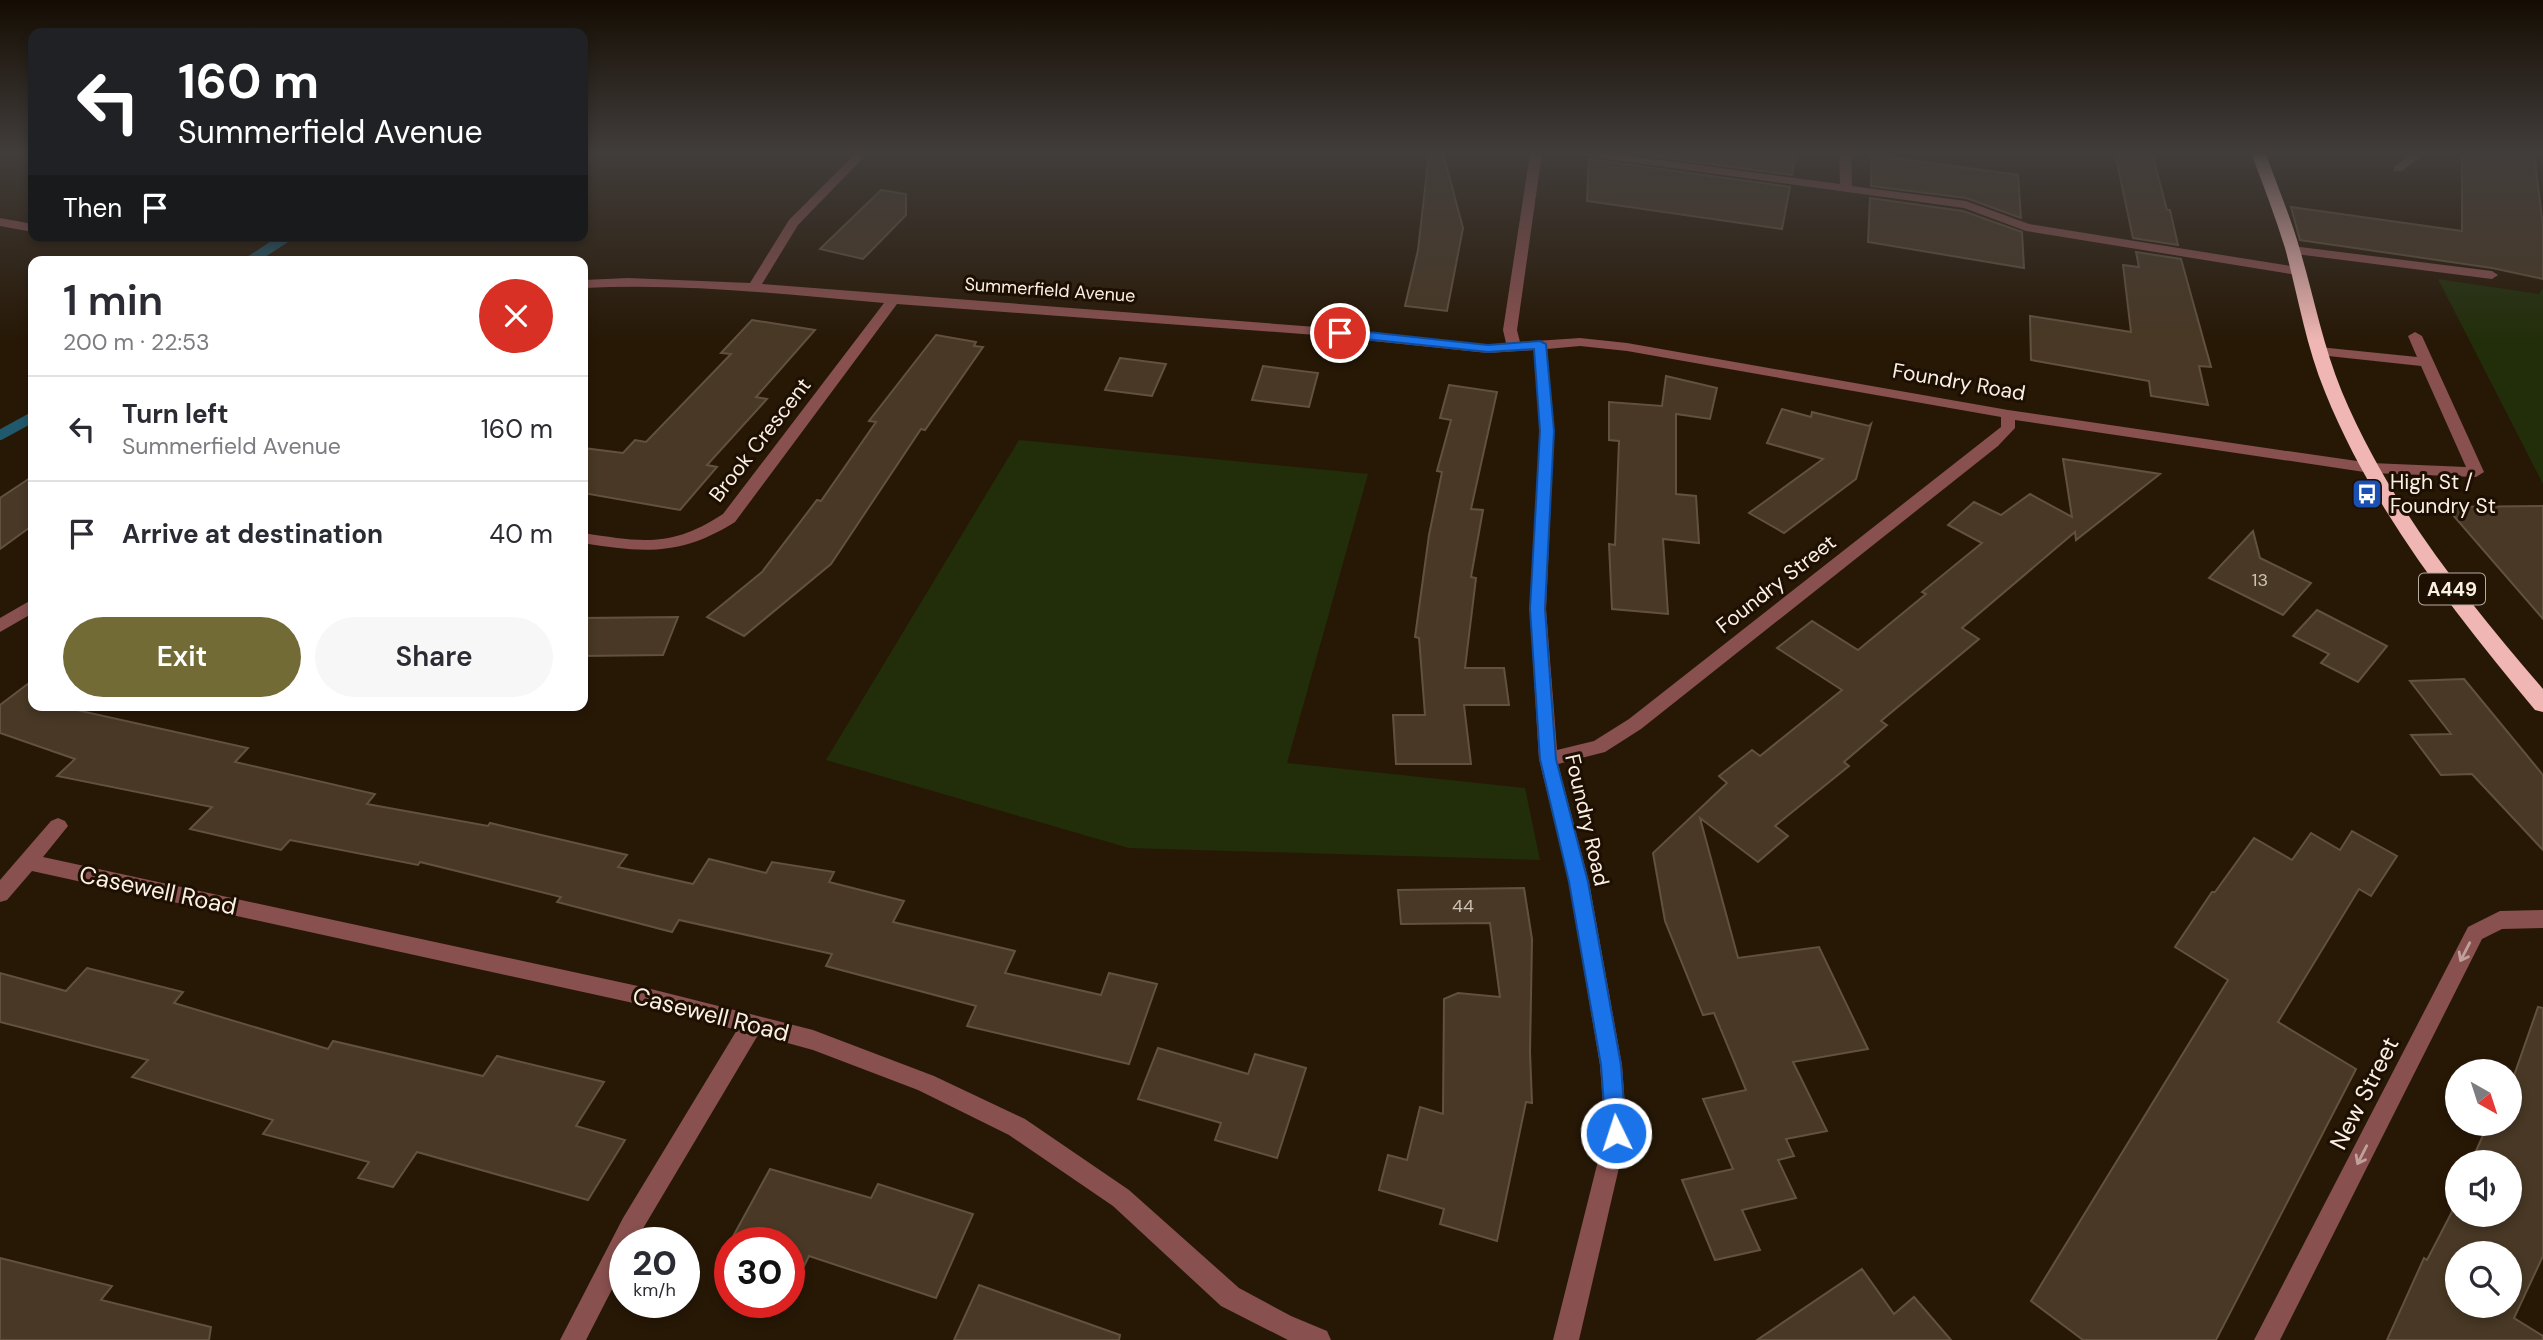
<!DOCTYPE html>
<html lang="en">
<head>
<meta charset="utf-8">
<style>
	:root { --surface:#fff; --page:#f7f7f7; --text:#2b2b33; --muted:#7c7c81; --line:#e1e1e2; --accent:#736b35 }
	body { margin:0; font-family:"DM Sans",sans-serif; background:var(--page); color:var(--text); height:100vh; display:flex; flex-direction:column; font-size:26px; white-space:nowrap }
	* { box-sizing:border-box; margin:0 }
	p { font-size:23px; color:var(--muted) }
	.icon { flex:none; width:38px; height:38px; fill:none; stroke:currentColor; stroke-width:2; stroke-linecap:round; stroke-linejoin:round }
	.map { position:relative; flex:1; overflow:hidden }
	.sheet { position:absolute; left:28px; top:256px; width:560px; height:455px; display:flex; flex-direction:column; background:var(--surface); border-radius:14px; box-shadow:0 4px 10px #0003 }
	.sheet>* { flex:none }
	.banner { position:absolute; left:28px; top:28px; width:560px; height:214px; border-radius:14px; box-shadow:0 4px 10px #0003; background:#202124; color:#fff; overflow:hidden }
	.needle { width:46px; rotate:141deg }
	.fabs { position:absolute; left:2445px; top:1059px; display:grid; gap:14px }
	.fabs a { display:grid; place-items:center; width:77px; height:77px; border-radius:50%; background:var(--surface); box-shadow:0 4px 10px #0003; font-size:35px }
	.speed { position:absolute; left:609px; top:1227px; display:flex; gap:14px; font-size:35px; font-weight:700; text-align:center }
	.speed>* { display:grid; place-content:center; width:91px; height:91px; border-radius:50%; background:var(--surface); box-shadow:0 4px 10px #0003; line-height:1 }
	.speed small { font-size:18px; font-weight:400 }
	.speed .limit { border:10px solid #d22; background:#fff; color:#111 }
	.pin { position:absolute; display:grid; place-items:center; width:60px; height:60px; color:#fff; margin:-30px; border:4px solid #fff; border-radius:50%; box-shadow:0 2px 7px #0007 }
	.me { position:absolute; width:77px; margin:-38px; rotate:356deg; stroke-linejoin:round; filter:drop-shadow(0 0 5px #0008) }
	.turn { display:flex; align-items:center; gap:24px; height:147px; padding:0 35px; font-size:32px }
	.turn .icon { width:91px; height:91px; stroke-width:2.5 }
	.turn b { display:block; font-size:49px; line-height:60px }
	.then { display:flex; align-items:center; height:66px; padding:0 35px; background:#0003; gap:14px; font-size:26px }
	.round { display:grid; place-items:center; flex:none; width:74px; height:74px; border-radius:37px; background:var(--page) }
	.summary { display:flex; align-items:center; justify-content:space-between; height:119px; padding:0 35px }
	h1 { font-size:42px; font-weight:600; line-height:52px }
	.button { display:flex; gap:14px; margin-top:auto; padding:14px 35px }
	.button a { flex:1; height:80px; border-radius:42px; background:var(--accent); color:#fff; font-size:28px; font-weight:600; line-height:80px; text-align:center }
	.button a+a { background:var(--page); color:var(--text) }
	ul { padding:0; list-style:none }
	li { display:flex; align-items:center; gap:21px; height:105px; padding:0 35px; border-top:2px solid var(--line) }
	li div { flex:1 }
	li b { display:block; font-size:26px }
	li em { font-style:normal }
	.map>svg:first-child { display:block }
</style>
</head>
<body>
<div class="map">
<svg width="2543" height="1340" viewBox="0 0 2543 1340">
	<rect width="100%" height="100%" fill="#271806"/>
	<g fill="#222e0a">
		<polygon points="2438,279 2539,294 2543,288 2543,484"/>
		<polygon points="1019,440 1368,474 1287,763 1525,788 1540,860 1129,848 826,760"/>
	</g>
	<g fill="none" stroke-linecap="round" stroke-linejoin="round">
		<g stroke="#20596b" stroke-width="10">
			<polyline points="250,261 288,236"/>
			<polyline points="0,435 33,417"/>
		</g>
	</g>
	<g fill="#483825" stroke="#62513e" stroke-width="2" fill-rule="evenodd">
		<polygon points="1429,153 1443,153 1463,228 1447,311 1405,306 1418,250"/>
		<polygon points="1626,153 1796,153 1792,175"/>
		<polygon points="2115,153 2152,153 2167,210 2170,210 2178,245 2133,238"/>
		<polygon points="2462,153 2534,153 2543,226 2543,279 2492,268 2300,240 2291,207 2462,231"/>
		<polygon points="1872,155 2018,175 2021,218 1966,198 1871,186"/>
		<polygon points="1589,159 1790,187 1782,229 1587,201"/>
		<polygon points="881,190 906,194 906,215 863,259 820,249"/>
		<polygon points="1870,198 1963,211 2022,232 2024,268 1868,242"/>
		<polygon points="2136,252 2181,259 2211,367 2199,366 2208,405 2151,396 2149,381 2031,360 2030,316 2131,332 2123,265 2139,267"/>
		<polygon points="752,320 815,330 756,397 767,399 707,465 717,467 680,510 583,493 583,448 623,453 635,440 646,442 731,354 721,353"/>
		<polygon points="936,335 976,342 974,346 983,347 925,430 921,429 831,564 744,636 707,617 762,572 817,500 821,501 876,422 869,421"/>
		<polygon points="1120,358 1166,364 1152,396 1105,390"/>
		<polygon points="1263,366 1318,373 1309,407 1252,400"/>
		<polygon points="1666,376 1717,388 1710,419 1676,414 1676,494 1696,496 1699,543 1663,539 1668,614 1612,609 1609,544 1615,545 1619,441 1609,440 1609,402 1662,406"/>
		<polygon points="1449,385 1497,392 1471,509 1483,510 1471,577 1476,578 1465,668 1504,668 1509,705 1464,705 1471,764 1396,764 1393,715 1425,715 1419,638 1415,637 1429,535 1442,472 1437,471 1451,420 1440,418"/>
		<polygon points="1782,409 1811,417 1812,412 1869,426 1871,424 1856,479 1784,533 1749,513 1823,459 1767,443"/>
		<polygon points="2063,459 2160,474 2076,540 2075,532 1962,628 1979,639 1881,721 1887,725 1844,762 1849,766 1775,826 1788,836 1758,862 1700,818 1738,958 1819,947 1868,1049 1793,1062 1827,1131 1786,1139 1794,1156 1778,1160 1796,1198 1742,1210 1760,1250 1715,1260 1682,1180 1733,1169 1703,1099 1746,1090 1714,1013 1703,1015 1665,921 1653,853 1727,783 1719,776 1752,750 1760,756 1842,690 1777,648 1812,621 1858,650 1926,594 1922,592 1982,543 1948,525 1974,502 2001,515 2030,494 2072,517"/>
		<polygon points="33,476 33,525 0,549 0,498"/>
		<polygon points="2543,506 2543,619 2446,507"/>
		<polygon points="2253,531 2260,558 2311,583 2283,615 2209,578"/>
		<polygon points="2317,610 2387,646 2358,682 2321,663 2329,654 2293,636"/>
		<polygon points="678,617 663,655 583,656 583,618"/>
		<polygon points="2464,679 2543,775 2543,850 2472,774 2441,775 2411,735 2451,734 2410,681"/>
		<polygon points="33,680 33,705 54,705 248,748 235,762 375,794 367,804 488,826 490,823 627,855 618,867 693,884 709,859 766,873 772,862 834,872 829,882 904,901 893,922 1015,951 1005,973 1101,995 1109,973 1157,984 1129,1064 967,1026 976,1006 826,966 832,954 679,920 672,932 557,902 561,897 420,862 418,865 290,840 281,850 190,829 212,807 57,776 75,759 0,733 0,705"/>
		<polygon points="2352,831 2397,856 2371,896 2359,889 2278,1022 2356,1069 2216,1340 2083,1340 2031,1301 2228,980 2175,947 2212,892 2215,892 2254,838 2292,860 2311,833 2340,850"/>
		<polygon points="1524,888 1532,939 1530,1052 1532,1103 1526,1102 1497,1241 1440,1224 1444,1209 1379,1190 1388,1155 1407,1160 1420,1107 1443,1114 1444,999 1458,993 1500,997 1490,923 1401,924 1398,890"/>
		<polygon points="87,968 183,992 174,1003 328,1049 333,1041 483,1076 497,1056 604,1082 576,1126 625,1140 588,1200 417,1152 393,1187 358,1178 369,1162 263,1134 273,1120 132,1077 148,1060 0,1022 0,973 66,991"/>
		<path d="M2538 1007 2543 1008V1256L2514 1318 2543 1336V1340H2387L2424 1258 2427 1260 2457 1202V1214H2510V1162H2478L2481 1155 2476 1151 2488 1124H2510V1087ZM2457 1253H2510V1306H2457Z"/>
		<polygon points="1158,1048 1248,1074 1255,1054 1306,1068 1277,1158 1215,1140 1221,1123 1138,1099"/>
		<polygon points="770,1169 871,1198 878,1184 973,1214 936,1298 809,1256 804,1266 789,1261 789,1242 730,1242"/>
		<polygon points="0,1258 112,1286 101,1300 211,1327 209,1340 0,1340"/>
		<polygon points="1862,1269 1894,1314 1914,1297 1951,1340 1757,1340"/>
		<polygon points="979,1285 1120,1335 1119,1340 954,1340"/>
	</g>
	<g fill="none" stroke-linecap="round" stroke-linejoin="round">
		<g fill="#88504f" fill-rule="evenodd">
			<path d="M856 153H868L798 225 762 284 1316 327 1488 345 1506 343 1503 330 1530 153H1542L1517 330 1520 342 1580 338 1627 343 2008 410 2273 449 2371 463 2466 467 2421 366 2319 355 2312 351 2319 347 2417 357 2408 336 2415 332 2422 336 2484 472 2476 477 2371 473 2015 420V428L1998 446 1641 729 1605 752 1558 764 1589 882 1622 1065 1627 1133 1579 1340H1553L1605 1133 1600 1065 1569 882 1539 759 1530 609 1540 431 1534 350 1488 353 1316 335 897 304 735 522C681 556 643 553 583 543V533C642 542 671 548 723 514L884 303C784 294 684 283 583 288V280L628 278 750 283 789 220ZM1580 346 1627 351 2001 417V427L1629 719 1594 741 1557 750 1546 609 1554 431 1547 349Z"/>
			<polygon points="1578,153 1608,153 1840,184 1839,153 1851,153 1852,186 1966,201 2029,224 2297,267 2303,271 2297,275 2026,231 1964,208 1584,156"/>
			<polygon points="2412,153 2425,153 2402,171 2394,171 2394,167"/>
			<polygon points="0,218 33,224 33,232 0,226"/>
			<polygon points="2292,246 2492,271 2498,275 2492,279 2288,253 2286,250"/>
			<polygon points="33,599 33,613 0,632 0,618"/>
			<polygon points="58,818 65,821 68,826 43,857 647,988 813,1030 934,1076 1025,1119 1129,1190 1239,1288 1291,1316 1327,1331 1331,1340 1288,1340 1221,1306 1113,1206 1009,1135 918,1090 813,1050 758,1035 635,1242 625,1242 625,1264 586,1340 560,1340 623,1218 737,1030 647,1006 32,871 7,900 0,902 0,880 51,821"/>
			<polygon points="2543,910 2543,928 2502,929 2482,939 2280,1340 2254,1340 2468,927 2500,911"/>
		</g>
		<path fill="#efb6b3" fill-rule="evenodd" d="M2251 153H2265L2270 165C2280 193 2292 221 2300 250 2314 297 2323 346 2342 392 2389 504 2465 598 2543 689V712L2535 710C2454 612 2373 511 2325 392 2306 346 2298 296 2285 248 2275 216 2263 184 2251 153Z"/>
	</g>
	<defs><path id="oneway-shaft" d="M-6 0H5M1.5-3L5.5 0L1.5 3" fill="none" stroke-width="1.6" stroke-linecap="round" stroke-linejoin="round" transform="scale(1.75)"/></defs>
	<g stroke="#c2a09a">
		<use href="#oneway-shaft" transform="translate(2465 952) rotate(117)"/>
		<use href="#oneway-shaft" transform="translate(2362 1155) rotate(117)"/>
	</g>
	<linearGradient id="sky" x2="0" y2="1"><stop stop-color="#150d03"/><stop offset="0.45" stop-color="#413d3b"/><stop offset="1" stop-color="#413d3b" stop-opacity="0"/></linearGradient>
	<rect width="2543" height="340" fill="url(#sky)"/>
	<polygon fill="#1a73e8" stroke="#114b97" stroke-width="2" points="1340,329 1488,345 1540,341 1546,344 1554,431 1545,609 1556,759 1588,882 1621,1065 1626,1133 1623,1140 1616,1143 1609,1140 1606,1133 1601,1065 1569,882 1540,759 1530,609 1540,431 1534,349 1488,352 1336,336 1334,333"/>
	<defs>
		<g id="bus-square" transform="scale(1.575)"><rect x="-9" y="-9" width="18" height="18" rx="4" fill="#1a4fb4" stroke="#1d0f01"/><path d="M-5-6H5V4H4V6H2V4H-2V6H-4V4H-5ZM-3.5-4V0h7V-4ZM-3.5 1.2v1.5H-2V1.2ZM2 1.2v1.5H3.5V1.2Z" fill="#fff"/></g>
	</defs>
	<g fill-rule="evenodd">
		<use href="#bus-square" x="2367" y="494"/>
	</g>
	<g text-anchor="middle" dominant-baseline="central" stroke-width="6" stroke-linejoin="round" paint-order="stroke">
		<g font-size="18" fill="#fbf0e5" stroke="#1d0f01">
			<text transform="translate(1050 290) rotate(4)">Summerfield Avenue</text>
		</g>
		<g font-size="18" fill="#cec2b5">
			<text x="2260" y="580">13</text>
			<text x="1463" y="906">44</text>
		</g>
		<rect fill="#1d0f01" stroke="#b8aca1" stroke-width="2" x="2419" y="573.5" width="66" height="31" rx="5"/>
		<g font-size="19" font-weight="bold" fill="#fbf0e5">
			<text x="2452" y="589">A449</text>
		</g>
		<g font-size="21" fill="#fbf0e5" stroke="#1d0f01">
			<text transform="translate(1959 382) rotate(10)">Foundry Road</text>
			<text transform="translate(760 440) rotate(-52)">Brook Crescent</text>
			<text transform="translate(1776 584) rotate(-38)">Foundry Street</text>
			<text transform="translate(1587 820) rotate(77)">Foundry Road</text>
		</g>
		<g font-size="21" fill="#fbf0e5" stroke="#1d0f01" text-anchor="start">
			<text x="2390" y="482">High St /<tspan x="2390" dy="24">Foundry St</tspan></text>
		</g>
		<g font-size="24" fill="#fbf0e5" stroke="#1d0f01">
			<text transform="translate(158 890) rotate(12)">Casewell Road</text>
			<text transform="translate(711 1014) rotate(14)">Casewell Road</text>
			<text transform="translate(2364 1093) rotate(-63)">New Street</text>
		</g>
	</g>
</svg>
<div class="fabs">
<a><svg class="needle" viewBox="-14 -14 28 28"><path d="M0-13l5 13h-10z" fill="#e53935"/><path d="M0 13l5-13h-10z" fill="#7c7c81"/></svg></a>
<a><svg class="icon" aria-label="sound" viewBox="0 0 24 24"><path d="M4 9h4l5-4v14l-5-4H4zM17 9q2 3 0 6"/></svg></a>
<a><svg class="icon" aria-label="search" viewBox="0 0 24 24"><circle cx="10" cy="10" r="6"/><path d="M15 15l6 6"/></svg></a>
</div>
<div class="speed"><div>20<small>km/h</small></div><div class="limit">30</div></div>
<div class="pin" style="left:1340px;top:333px;background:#d93025"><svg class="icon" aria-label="arrive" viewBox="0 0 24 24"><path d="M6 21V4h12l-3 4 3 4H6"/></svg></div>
<svg class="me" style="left:1616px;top:1133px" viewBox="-20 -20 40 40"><circle r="17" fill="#1a73e8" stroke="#fff" stroke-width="3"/><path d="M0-11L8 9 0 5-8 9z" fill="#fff"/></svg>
<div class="banner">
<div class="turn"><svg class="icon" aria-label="left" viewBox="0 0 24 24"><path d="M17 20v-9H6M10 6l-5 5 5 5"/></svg><div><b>160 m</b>Summerfield Avenue</div></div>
<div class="then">Then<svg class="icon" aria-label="arrive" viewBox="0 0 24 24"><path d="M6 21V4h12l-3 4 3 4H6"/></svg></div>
</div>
<section class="sheet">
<div class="summary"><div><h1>1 min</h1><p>200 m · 22:53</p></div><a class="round" style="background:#d93025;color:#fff"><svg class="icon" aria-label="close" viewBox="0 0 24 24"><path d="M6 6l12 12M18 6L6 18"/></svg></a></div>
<ul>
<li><svg class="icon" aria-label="left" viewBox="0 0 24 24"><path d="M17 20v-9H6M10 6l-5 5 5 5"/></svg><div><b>Turn left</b><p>Summerfield Avenue</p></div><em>160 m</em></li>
<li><svg class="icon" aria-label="arrive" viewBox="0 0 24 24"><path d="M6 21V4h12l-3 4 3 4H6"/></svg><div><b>Arrive at destination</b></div><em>40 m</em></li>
</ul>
<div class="button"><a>Exit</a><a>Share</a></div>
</section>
</div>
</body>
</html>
